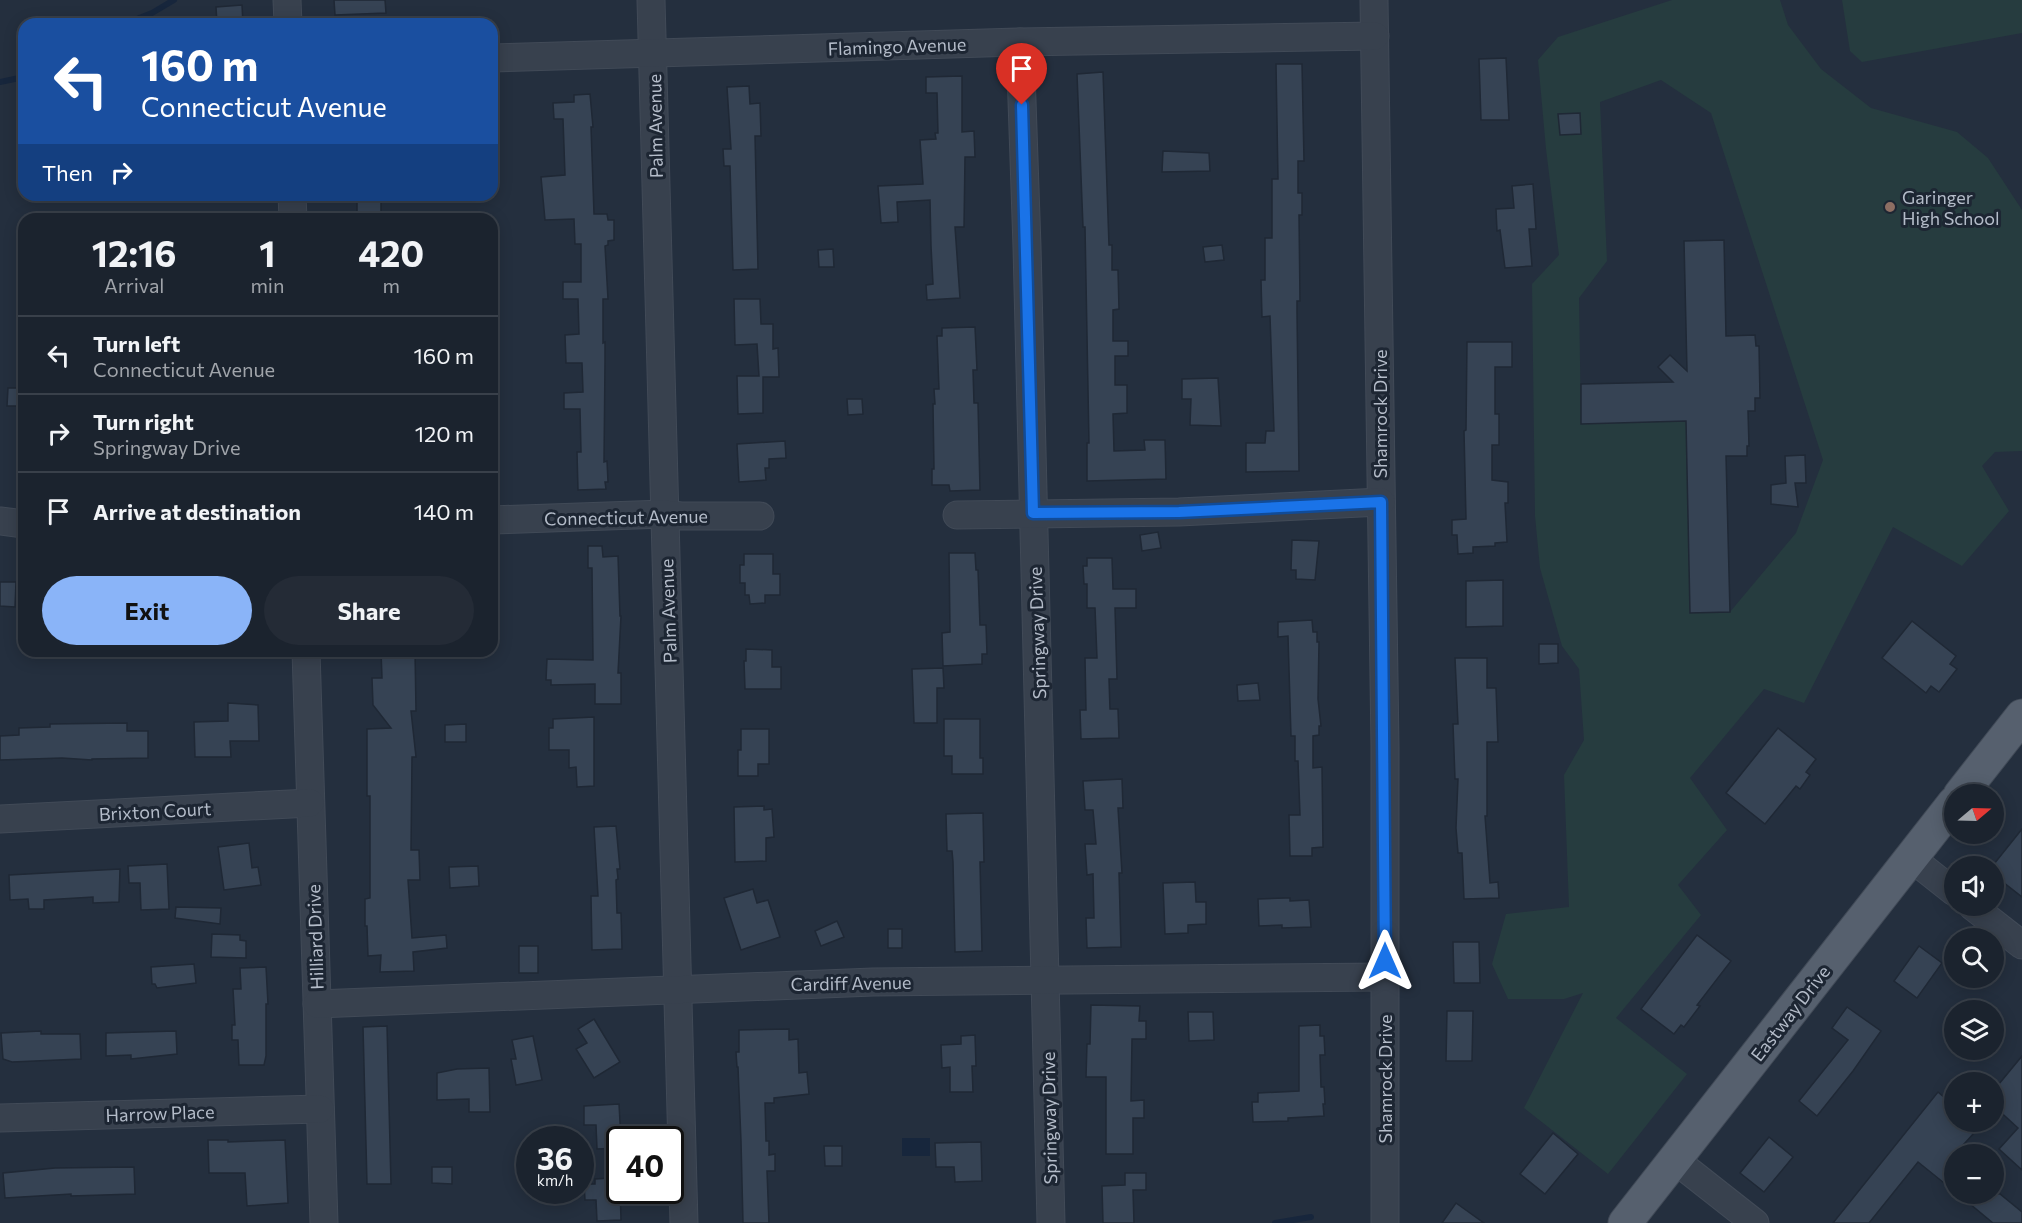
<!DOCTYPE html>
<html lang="en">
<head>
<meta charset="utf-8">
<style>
	:root { --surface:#1b232e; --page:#242b36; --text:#f1f3f6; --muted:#a0a4aa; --line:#39404a; --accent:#8ab4f8 }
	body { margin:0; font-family:Commissioner,sans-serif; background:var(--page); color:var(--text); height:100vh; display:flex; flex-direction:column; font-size:22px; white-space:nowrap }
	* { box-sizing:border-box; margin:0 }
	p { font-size:20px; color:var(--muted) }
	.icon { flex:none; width:33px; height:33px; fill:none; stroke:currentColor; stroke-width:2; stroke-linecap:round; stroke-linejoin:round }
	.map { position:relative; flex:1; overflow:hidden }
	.sheet { position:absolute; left:18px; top:213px; width:480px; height:444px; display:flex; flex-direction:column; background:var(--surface); border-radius:18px; box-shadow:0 3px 15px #0003,0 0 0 2px var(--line) }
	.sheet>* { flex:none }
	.banner { position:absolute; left:18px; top:18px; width:480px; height:183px; border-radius:18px; box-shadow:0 3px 15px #0003,0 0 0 2px var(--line); background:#1a4fa0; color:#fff; overflow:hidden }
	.needle { width:39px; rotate:71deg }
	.buttons { position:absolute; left:1944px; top:784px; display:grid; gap:12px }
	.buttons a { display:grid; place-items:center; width:60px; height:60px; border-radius:50%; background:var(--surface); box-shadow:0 3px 15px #0003,0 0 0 2px var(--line); font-size:30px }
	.speed { position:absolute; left:516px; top:1126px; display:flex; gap:12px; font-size:30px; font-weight:700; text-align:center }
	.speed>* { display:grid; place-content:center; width:78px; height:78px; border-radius:50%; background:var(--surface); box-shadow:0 3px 15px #0003,0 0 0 2px var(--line); line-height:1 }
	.speed small { font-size:15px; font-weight:400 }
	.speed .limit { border:3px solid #111; border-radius:9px; background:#fff; color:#111 }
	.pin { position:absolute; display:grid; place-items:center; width:51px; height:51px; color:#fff; margin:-62px -26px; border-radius:50% 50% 50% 0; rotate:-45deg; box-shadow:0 0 6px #0007 }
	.pin .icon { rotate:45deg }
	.me { position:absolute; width:66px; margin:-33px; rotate:0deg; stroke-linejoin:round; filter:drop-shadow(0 0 4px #0008) }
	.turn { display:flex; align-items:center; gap:21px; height:126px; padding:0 24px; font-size:27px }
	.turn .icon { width:78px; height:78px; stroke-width:2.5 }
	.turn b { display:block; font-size:42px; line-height:51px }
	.then { display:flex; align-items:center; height:57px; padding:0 24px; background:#0003; gap:12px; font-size:22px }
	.eta { display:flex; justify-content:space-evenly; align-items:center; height:102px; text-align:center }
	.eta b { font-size:36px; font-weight:700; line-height:42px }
	.action { display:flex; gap:12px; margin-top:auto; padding:12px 24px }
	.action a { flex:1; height:69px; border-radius:36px; background:var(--accent); color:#111; font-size:24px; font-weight:700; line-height:69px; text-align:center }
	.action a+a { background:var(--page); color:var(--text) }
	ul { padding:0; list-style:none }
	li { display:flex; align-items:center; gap:18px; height:78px; padding:0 24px; border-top:2px solid var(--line) }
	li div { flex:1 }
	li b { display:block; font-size:22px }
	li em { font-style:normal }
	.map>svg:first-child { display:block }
</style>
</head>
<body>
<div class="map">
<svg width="2022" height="1223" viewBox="0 0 2022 1223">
	<rect width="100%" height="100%" fill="#242f3e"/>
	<g fill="#263c3f" fill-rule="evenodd">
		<path d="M1672 0H1780L1788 25 1821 69 1871 108 1957 132 1988 158 2022 210V451L1995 452 1982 466 2009 511 1962 566 1893 527 1804 703 1764 689 1690 778 1727 830 1678 885 1701 915 1616 1018 1687 1074 1608 1174 1524 1108 1583 993 1564 999H1508L1492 964 1506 914 1569 907 1564 775 1584 740 1579 669 1562 646 1540 568 1535 516 1532 284 1559 255 1546 149 1538 60 1558 37ZM1661 80 1711 113 1823 460 1796 533 1730 612 1690 613 1686 421 1581 424 1579 298 1607 261 1600 102Z"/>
		<polygon points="1842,0 2022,0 2022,33 1862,62 1850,51"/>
	</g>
	<rect fill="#17263c" x="902" y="1138" width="28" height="18"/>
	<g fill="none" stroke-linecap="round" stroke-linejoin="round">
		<g stroke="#17263c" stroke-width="6">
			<polyline points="124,24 152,13 174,0"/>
			<polyline points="0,82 24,77"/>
			<polyline points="1275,1223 1311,1217"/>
		</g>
	</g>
	<g fill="#364354" stroke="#1f2835" stroke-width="1.5">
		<polygon points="334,0 385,0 386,13 335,15"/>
		<polygon points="242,5 243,24 217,24 216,7"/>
		<polygon points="1506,58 1509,120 1481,120 1479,59"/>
		<polygon points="1276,64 1302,64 1304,161 1298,161 1298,193 1302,193 1302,215 1299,215 1300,301 1297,301 1297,312 1299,471 1246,472 1246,443 1265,443 1266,431 1274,431 1270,316 1262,317 1261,280 1265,280 1265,238 1272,238 1272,179 1278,179"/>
		<polygon points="1103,72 1109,245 1112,245 1112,270 1118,270 1119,309 1113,310 1113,341 1128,341 1128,356 1115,356 1115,385 1127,385 1127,413 1113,414 1114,451 1145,450 1144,440 1165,440 1166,479 1087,481 1087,443 1089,443 1085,227 1083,227 1077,74"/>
		<polygon points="962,76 962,132 974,131 975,157 965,157 964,227 955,227 960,298 927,300 926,285 933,284 931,246 930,200 897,202 898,222 881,223 878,186 923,184 920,140 936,139 935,133 938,133 937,93 926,93 926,77"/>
		<polygon points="749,86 750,104 760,103 761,136 755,136 758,269 733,270 730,166 724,166 723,149 731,149 727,87"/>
		<polygon points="590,94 593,127 591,127 594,214 607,214 608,220 614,220 614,240 608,241 608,245 605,246 608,299 603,299 603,343 605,342 605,362 604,462 607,461 608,482 605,482 606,489 578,490 577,452 581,452 580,409 564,409 564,393 583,392 582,363 566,363 565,335 579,334 578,299 563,299 563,282 581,282 581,244 575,244 574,219 545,220 541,177 565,175 563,119 554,119 553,103 574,102 574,95"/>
		<polygon points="1580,113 1581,134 1560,135 1558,114"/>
		<polygon points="1163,151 1209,153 1210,171 1162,172"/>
		<polygon points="1533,184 1536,229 1529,229 1532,266 1505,268 1500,230 1497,231 1496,209 1514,208 1512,186"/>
		<rect x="357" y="195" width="24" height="24"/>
		<polygon points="1724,240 1726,336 1755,335 1756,346 1759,346 1760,398 1755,398 1755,411 1748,411 1749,446 1747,446 1747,456 1726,456 1730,612 1690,613 1686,421 1581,424 1581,384 1673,382 1658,367 1670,355 1687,371 1684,241"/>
		<polygon points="1222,245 1224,260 1205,262 1203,247"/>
		<polygon points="833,249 834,267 819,267 818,250"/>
		<polygon points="734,299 760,299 761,324 773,324 773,349 778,348 779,377 763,377 763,413 738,414 737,376 759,376 757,344 735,345"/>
		<polygon points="975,327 977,370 973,370 974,403 978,403 980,490 950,491 949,485 932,485 932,469 934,469 933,404 935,404 934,389 939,389 937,336 942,336 942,328"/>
		<polygon points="1467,342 1512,342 1512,367 1495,367 1495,414 1499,414 1499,445 1492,445 1492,480 1508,482 1508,503 1505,503 1507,542 1495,543 1495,546 1473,547 1473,553 1458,554 1457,535 1452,535 1452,520 1466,519 1464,431 1466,430"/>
		<polygon points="1218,378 1221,426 1190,425 1191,399 1182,399 1182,379"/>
		<polygon points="8,388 24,388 24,406 7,406"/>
		<polygon points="847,399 862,399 863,414 848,415"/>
		<polygon points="785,441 786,458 769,459 769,468 765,468 766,480 739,482 737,444"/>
		<polygon points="1805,455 1806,483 1795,483 1798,507 1771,504 1771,485 1786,483 1785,456"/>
		<polygon points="1158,532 1161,548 1142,551 1140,535"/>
		<polygon points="1292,540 1319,541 1315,580 1296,579 1296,570 1291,570"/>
		<polygon points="588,546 602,546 603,557 618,556 620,616 621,616 618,673 621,673 621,704 595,704 595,684 551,685 551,680 546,680 547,659 593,660 592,568 588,568"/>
		<polygon points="949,553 975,553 976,570 978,570 980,625 986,625 987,654 982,654 982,664 943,666 942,633 950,632"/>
		<polygon points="744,554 773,554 773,574 780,574 780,595 765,595 765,603 750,604 749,595 745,595 745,583 740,583 740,565 744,565"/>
		<polygon points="1087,558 1112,558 1113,589 1136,589 1136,608 1115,608 1117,679 1109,679 1110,709 1118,709 1119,738 1081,739 1080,710 1086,710 1085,658 1097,658 1095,608 1087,608 1087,584 1084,584 1083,566 1087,566"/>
		<polygon points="1503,580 1503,626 1466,627 1466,581"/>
		<polygon points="0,582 16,582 15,607 0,606"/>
		<polygon points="1312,620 1313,632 1317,632 1317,642 1319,642 1318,699 1321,726 1319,726 1319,735 1313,736 1313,768 1322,767 1323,847 1312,848 1312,856 1290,856 1289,815 1300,815 1298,761 1295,761 1295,736 1291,736 1288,636 1278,637 1278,622"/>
		<polygon points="1912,621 1956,656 1950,664 1957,669 1939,692 1931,686 1926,693 1882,658"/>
		<polygon points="1539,644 1558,644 1558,663 1539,664"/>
		<polygon points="746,649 772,650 772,667 781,667 781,689 745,689 744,661 746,661"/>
		<polygon points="381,651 415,651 416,711 411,711 416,757 412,757 411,850 419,850 420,880 408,880 412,938 446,935 447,948 413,952 414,971 380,972 381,955 368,956 367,926 365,926 365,899 370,898 370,796 367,796 367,729 391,728 373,705 372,678 382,678"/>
		<polygon points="1455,658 1487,658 1487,688 1496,688 1498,742 1487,742 1487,816 1485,816 1490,883 1498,882 1499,898 1464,899 1462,853 1458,853 1456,828 1458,779 1455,779 1453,724 1458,724"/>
		<polygon points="943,668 944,688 937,688 937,723 914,723 912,669"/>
		<polygon points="1258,683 1260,700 1238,701 1237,685"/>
		<polygon points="228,703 258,705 259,741 230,741 231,757 195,757 194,722 228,721"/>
		<polygon points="594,717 594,786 577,787 576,767 569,768 569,750 549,750 549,728 553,728 553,719"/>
		<polygon points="944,719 980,719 980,758 983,758 983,774 952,774 952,756 944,756"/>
		<polygon points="127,723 127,731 148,731 148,758 92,759 92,760 62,758 0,760 0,736 19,735 19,728 50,727 50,724"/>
		<polygon points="466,724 466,742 445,742 445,725"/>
		<polygon points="1778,728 1816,759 1806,772 1810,775 1800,789 1796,786 1765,824 1726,793"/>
		<polygon points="741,729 769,729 769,764 758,764 758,776 738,776 738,750 741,750"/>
		<polygon points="1122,779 1123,808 1118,808 1122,873 1119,873 1121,947 1087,948 1086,918 1094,918 1093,874 1087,875 1085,844 1096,844 1093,810 1085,810 1083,781"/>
		<polygon points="764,806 764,810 772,809 774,837 766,838 766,861 735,862 734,807"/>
		<polygon points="983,813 984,862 980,862 982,951 955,952 953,862 952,851 947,851 946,814"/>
		<polygon points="616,826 620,869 617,869 618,879 616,880 617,913 621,913 622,949 592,950 591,896 598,896 594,827"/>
		<polygon points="2022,829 2022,897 1994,875 1994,864"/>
		<polygon points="249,843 252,868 258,867 261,885 224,890 218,847"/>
		<polygon points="167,864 169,909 141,910 140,883 129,883 128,866"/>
		<polygon points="478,866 479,886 450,888 449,867"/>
		<polygon points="120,869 119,902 93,903 93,897 44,900 44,909 29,909 28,899 10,900 9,875"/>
		<polygon points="1195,882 1196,902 1206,902 1206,924 1188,925 1188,933 1165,934 1163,883"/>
		<polygon points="753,889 757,903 768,900 780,937 741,950 724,898"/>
		<polygon points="1285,898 1290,898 1290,901 1309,900 1311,927 1282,928 1282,925 1259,926 1258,899"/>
		<polygon points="176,907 221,908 220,924 175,918"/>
		<polygon points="837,921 844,937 821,946 815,931"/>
		<rect x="888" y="929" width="14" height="19"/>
		<polygon points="212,934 240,935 240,940 246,941 246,958 211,957"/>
		<polygon points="1697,935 1731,961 1697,1005 1700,1006 1684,1027 1681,1025 1674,1034 1641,1009"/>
		<polygon points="1453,942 1479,942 1480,983 1454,983"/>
		<rect x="519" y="946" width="19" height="27"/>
		<polygon points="1919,946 1942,963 1917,998 1894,981"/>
		<polygon points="194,964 196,983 157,988 155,984 152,984 151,967"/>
		<polygon points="266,967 268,1004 266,1004 266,1056 264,1065 239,1065 238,1040 232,1040 232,1025 235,1025 233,989 241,989 240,968"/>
		<polygon points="1091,1005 1140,1006 1139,1021 1146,1021 1146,1039 1132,1039 1131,1101 1144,1100 1144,1118 1133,1118 1133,1154 1106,1154 1106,1077 1086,1077 1087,1044 1090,1044"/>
		<polygon points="1847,1007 1881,1031 1853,1071 1817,1116 1799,1101 1848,1040 1832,1028"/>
		<polygon points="1447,1011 1473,1011 1472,1061 1446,1061"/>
		<polygon points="1188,1012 1213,1012 1214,1040 1189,1041"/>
		<polygon points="594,1019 620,1062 594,1078 576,1049 587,1043 578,1029"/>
		<polygon points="1320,1025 1320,1036 1324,1036 1325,1055 1320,1055 1321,1087 1324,1087 1325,1104 1323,1104 1324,1116 1288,1118 1288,1121 1253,1122 1252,1102 1258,1102 1258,1093 1299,1091 1299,1026"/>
		<polygon points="387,1026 391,1184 367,1184 363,1027"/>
		<polygon points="789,1029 789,1040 798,1039 799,1073 807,1072 809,1094 774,1098 774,1103 765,1103 766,1141 769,1141 769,1155 775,1154 775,1171 767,1171 769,1223 743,1223 741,1141 738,1067 737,1067 736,1052 739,1052 739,1030"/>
		<polygon points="41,1031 41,1034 80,1034 81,1059 12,1062 3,1059 1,1033"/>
		<polygon points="176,1031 177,1054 131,1059 131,1055 106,1056 106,1033"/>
		<polygon points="975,1035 976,1066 972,1066 973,1092 950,1092 950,1067 942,1068 941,1045 961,1044 961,1036"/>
		<polygon points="533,1036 542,1080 516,1085 511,1059 516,1059 512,1040"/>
		<polygon points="2022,1056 2022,1170 1999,1149 2018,1128 1994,1106 1994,1090"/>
		<polygon points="489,1068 490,1112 469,1112 469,1099 437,1100 437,1073 457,1069"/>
		<polygon points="1938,1092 1954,1106 1954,1122 1984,1122 1954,1155 1954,1191 1918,1162 1869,1223 1833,1223"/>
		<polygon points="619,1104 621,1140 620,1148 597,1149 596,1125 584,1125 584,1106"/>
		<polygon points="1553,1133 1578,1154 1545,1194 1520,1174"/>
		<polygon points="1769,1137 1793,1157 1764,1192 1740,1173"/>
		<polygon points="208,1140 228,1140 228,1142 285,1140 288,1203 247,1206 245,1173 209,1173"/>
		<polygon points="981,1142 982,1181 955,1182 954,1167 936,1167 935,1143"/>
		<polygon points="824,1146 842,1146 842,1166 825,1166"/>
		<polygon points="134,1167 135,1194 71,1196 71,1194 5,1198 3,1173 55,1168"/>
		<polygon points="432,1167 452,1167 452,1184 432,1183"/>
		<polygon points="1125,1173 1146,1173 1146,1190 1133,1190 1134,1223 1103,1223 1102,1186 1125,1185"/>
		<polygon points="611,1178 611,1186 620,1185 621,1220 597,1221 596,1200 585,1200 584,1184 595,1184 595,1179"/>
		<polygon points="1958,1194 2000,1194 2022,1212 2022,1223 1993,1223"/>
		<polygon points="1456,1203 1484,1223 1442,1223"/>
	</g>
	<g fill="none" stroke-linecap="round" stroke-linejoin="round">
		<g stroke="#414a57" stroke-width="29">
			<g id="minor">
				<polyline points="287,0 288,24"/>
				<polyline points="651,0 684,1223"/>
				<polyline points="1374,0 1385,746 1385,1223"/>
				<polyline points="1020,42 1027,247 1051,1223"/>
				<polyline points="492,58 1020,42 1375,36"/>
				<polyline points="292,195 293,219"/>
				<polyline points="957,515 1179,512 1381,502"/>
				<polyline points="492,520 664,514 681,516 760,516"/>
				<polyline points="0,521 24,524"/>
				<polyline points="306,651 324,1223"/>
				<polyline points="0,819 310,803"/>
				<polyline points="1911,858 1954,892"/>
				<polyline points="1972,906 2022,945"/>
				<polyline points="317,1004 873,982 1385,977"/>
				<polyline points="0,1118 320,1109"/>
				<polyline points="1675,1160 1755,1223"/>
			</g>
		</g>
		<g stroke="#414a57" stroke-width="35">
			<g id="major">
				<polyline points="1960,795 2022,716"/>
				<polyline points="1625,1223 1954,803"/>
			</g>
		</g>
		<use href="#minor" stroke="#38414e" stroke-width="27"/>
		<use href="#major" stroke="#56606e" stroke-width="33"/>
	</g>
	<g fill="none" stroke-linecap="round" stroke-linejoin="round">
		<g stroke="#114b97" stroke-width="15">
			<polyline id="route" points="1022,105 1033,513 1179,512 1381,502 1385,961"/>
		</g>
		<use href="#route" stroke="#1a73e8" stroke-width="10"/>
	</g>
	<circle fill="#8d6e63" stroke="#1d2633" stroke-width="2" cx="1890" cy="207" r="6"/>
	<g text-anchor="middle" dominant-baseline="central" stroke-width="6" stroke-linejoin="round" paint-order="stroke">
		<g font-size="18" fill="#b4bcc9" stroke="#1d2633">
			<text transform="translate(897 46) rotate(-2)">Flamingo Avenue</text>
			<text transform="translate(655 126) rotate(-91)">Palm Avenue</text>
			<text transform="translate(1380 414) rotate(-90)">Shamrock Drive</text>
			<text transform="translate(626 517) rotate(-1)">Connecticut Avenue</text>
			<text transform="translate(668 611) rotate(-92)">Palm Avenue</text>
			<text transform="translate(1037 633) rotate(-92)">Springway Drive</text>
			<text transform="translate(155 811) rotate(-3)">Brixton Court</text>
			<text transform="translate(315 937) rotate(-92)">Hilliard Drive</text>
			<text transform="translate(851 983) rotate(-1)">Cardiff Avenue</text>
			<text transform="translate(1790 1013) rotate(-52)">Eastway Drive</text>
			<text transform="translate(1385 1079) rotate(-90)">Shamrock Drive</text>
			<text transform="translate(160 1113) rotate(-2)">Harrow Place</text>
			<text transform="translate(1049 1118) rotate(-91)">Springway Drive</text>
		</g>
		<g font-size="18" fill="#b4bcc9" stroke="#1d2633" text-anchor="start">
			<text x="1902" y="197">Garinger<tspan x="1902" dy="21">High School</tspan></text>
		</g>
	</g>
</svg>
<div class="buttons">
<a><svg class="needle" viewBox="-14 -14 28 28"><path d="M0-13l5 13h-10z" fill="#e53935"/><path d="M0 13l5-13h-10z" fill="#a0a4aa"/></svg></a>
<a><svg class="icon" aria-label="sound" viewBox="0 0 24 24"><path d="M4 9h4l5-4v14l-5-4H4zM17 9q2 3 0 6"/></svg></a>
<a><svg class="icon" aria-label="search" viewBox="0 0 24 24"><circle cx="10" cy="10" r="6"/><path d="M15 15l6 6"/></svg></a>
<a><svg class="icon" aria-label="layers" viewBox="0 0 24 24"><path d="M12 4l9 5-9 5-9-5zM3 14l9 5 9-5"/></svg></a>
<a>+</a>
<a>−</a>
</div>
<div class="speed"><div>36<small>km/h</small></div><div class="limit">40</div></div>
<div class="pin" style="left:1022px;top:105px;background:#d93025"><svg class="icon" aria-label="arrive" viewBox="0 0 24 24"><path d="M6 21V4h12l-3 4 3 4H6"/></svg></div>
<svg class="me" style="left:1385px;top:961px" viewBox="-20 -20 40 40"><path d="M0-17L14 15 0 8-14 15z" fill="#1a73e8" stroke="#fff" stroke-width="4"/></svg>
<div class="banner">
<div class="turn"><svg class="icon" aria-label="left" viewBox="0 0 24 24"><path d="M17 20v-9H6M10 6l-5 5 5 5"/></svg><div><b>160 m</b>Connecticut Avenue</div></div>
<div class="then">Then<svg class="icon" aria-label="right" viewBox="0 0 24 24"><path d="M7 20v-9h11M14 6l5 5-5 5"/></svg></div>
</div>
<section class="sheet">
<div class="eta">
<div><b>12:16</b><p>Arrival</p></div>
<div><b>1</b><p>min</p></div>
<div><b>420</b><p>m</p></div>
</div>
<ul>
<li><svg class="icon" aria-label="left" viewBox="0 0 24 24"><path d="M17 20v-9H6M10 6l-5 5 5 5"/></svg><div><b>Turn left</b><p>Connecticut Avenue</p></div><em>160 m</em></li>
<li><svg class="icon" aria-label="right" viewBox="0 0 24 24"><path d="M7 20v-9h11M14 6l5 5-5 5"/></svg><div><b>Turn right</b><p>Springway Drive</p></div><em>120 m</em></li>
<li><svg class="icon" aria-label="arrive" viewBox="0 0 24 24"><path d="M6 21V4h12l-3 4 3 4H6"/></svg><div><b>Arrive at destination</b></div><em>140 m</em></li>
</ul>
<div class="action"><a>Exit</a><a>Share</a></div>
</section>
</div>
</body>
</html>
